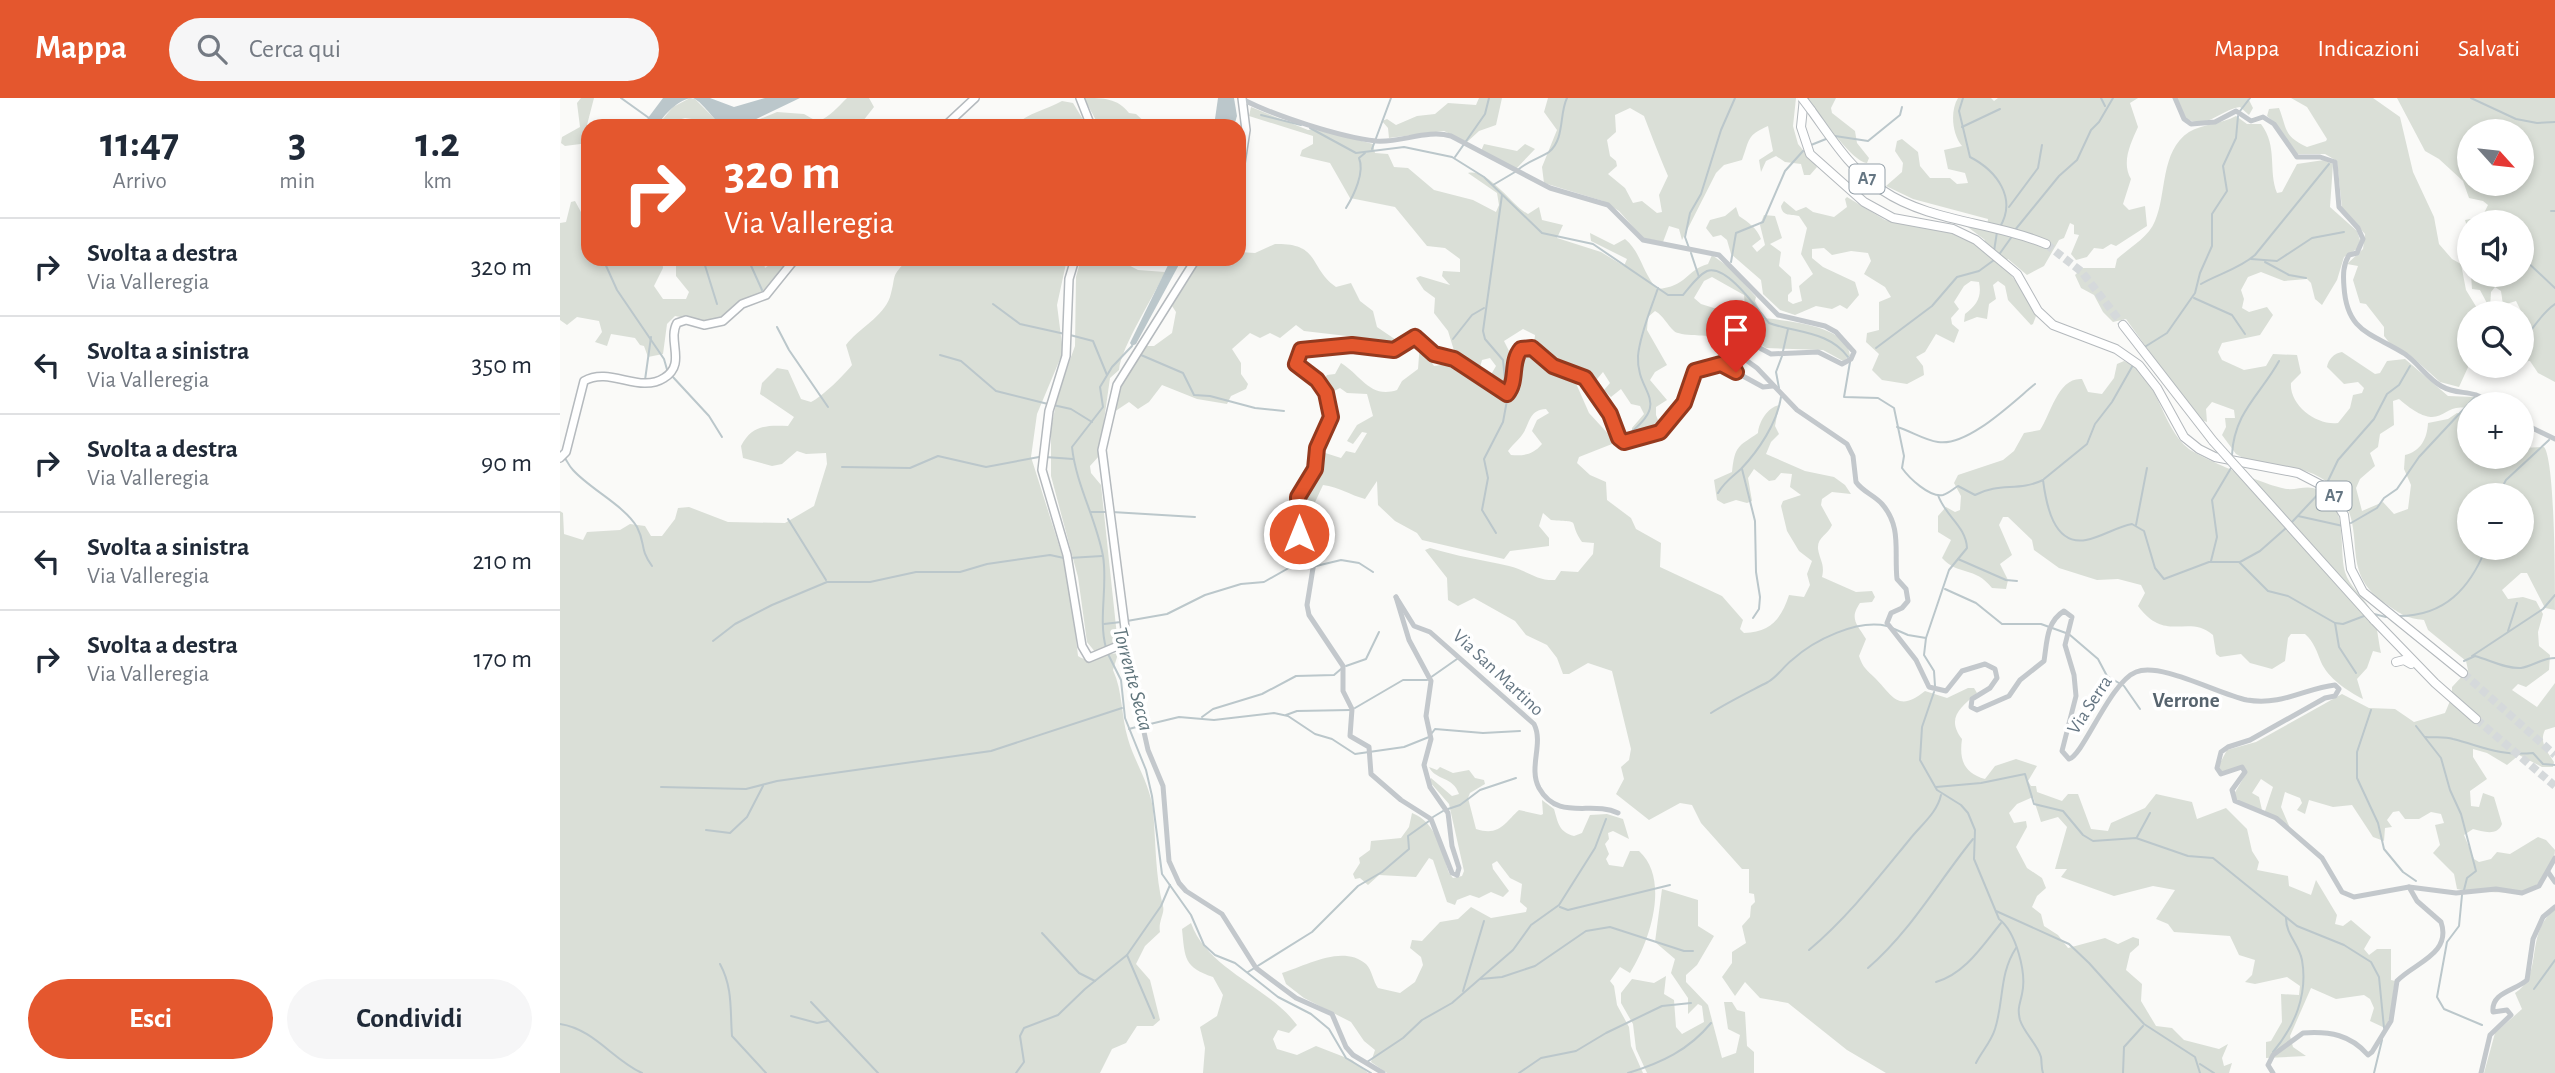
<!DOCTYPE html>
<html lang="it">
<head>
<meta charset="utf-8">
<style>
	:root { --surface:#fff; --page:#f6f6f7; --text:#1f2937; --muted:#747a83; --line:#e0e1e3; --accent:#e4572e }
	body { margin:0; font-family:"Alegreya Sans",sans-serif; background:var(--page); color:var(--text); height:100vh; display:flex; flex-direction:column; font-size:26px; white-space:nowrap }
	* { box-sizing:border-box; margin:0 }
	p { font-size:23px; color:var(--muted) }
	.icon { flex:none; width:38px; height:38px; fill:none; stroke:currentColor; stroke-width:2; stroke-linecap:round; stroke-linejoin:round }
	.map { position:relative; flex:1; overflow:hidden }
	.details { display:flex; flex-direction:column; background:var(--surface); width:560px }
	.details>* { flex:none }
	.hud { position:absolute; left:21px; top:21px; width:665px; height:147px; border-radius:21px; box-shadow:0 4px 10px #0003; background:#e4572e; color:#fff; overflow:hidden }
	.needle { width:46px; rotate:117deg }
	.tools { position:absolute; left:1897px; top:21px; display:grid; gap:14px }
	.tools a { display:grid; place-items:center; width:77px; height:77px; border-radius:50%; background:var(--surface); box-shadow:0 4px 10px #0003; font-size:35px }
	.pin { position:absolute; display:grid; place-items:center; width:60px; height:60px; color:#fff; margin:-72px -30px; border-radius:50% 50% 50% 0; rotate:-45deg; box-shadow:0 0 7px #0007 }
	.pin .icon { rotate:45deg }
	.me { position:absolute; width:77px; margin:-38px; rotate:0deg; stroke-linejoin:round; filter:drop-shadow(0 0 5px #0008) }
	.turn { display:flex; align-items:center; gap:24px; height:147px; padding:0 28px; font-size:32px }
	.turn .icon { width:91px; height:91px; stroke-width:2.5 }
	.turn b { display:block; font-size:49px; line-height:60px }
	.eta { display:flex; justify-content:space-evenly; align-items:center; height:119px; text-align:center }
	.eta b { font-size:42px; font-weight:700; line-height:49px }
	.action { display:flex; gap:14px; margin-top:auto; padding:14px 28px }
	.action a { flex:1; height:80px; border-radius:42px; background:var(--accent); color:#fff; font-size:28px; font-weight:700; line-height:80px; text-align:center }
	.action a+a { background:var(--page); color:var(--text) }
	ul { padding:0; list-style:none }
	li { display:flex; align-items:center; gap:21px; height:98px; padding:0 28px; border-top:2px solid var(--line) }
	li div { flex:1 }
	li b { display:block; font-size:26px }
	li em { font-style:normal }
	header { display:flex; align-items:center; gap:42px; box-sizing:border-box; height:98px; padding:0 35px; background:var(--accent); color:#fff }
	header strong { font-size:33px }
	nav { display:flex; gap:38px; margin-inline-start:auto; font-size:24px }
	.search { width:490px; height:63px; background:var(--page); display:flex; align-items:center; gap:18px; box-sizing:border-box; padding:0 24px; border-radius:38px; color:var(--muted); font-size:26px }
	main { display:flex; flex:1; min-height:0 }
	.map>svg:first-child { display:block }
</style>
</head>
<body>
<header>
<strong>Mappa</strong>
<div class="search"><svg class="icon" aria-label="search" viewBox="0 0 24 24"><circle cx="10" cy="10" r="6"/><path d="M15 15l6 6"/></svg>Cerca qui</div>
<nav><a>Mappa</a><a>Indicazioni</a><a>Salvati</a></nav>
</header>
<main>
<section class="details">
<div class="eta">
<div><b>11:47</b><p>Arrivo</p></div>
<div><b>3</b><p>min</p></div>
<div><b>1.2</b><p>km</p></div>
</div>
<ul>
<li><svg class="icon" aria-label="right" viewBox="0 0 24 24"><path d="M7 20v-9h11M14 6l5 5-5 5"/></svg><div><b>Svolta a destra</b><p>Via Valleregia</p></div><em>320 m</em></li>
<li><svg class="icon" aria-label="left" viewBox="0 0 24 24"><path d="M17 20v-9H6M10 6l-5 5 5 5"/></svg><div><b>Svolta a sinistra</b><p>Via Valleregia</p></div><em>350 m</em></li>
<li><svg class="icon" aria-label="right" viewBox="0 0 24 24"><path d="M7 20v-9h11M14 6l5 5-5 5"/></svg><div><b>Svolta a destra</b><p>Via Valleregia</p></div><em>90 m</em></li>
<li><svg class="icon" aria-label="left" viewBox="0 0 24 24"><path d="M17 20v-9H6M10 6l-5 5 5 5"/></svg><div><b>Svolta a sinistra</b><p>Via Valleregia</p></div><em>210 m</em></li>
<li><svg class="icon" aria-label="right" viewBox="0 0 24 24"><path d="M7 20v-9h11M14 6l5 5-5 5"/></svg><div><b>Svolta a destra</b><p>Via Valleregia</p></div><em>170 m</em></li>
</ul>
<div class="action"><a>Esci</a><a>Condividi</a></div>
</section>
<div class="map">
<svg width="1995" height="975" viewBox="0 0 1995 975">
	<rect width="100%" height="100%" fill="#fafaf8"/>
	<g fill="#dadfd7" fill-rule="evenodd">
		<polygon points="21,0 34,0 27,27 28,45 5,48 1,45 2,39 20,29 17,5"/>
		<polygon points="130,0 135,1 159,25 125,20 97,28 113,9"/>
		<path d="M287 0H309L314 9 299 28 207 25 183 28 217 14 244 16 258 24C270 18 278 9 287 0Z"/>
		<path d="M524 0C544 0 557 0 569 15L576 16 589 28H539Z"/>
		<polygon points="919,0 942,0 936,27 919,33 907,44 884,33 829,40 828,30 822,23 827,21 836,27 857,18 875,16 888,5 916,7"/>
		<path d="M988 0H1236L1233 28 1238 46 1257 69 1250 77H1244L1241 66 1225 64 1216 58 1206 63 1201 74 1199 62 1213 53 1208 28C1186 38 1190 41 1182 62L1164 67 1156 75 1122 142 1119 131 1109 128 1103 144 1083 140 1059 113 1043 103 984 85 982 69 997 32 984 14ZM1070 10 1084 18C1092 39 1099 57 1108 78L1099 97 1102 114 1097 115 1082 103 1073 105 1065 90 1048 76 1057 68 1056 63 1050 58 1047 42 1056 34 1055 17Z"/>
		<path d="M1247 0H1276L1271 10 1272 15 1295 33 1297 45 1309 60 1307 65C1292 64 1258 14 1247 0Z"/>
		<path d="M1398 0H1431L1434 3 1438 0H1578L1570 5 1578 29C1571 45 1561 64 1571 81L1563 106 1569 112 1585 108 1587 128 1556 148 1551 146 1543 151 1534 150 1527 159 1516 162 1511 156 1519 137 1514 136V127L1510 125 1504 140 1499 142 1484 168 1467 177 1448 161 1443 167 1458 186 1476 218 1473 226 1471 227 1448 202 1445 188 1438 183 1433 187 1436 201 1429 206 1427 221 1417 219 1404 224 1405 216C1417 207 1422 199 1419 184L1411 183 1404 188 1394 204 1399 211 1391 220 1392 226 1399 232 1394 245 1376 236 1365 254 1356 259 1363 268 1364 277 1347 286 1322 282 1312 272 1319 256 1306 244 1307 235 1319 232V204L1331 199 1325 189 1304 176 1311 163 1308 155 1291 153 1272 157 1264 150 1252 151V160L1263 169 1295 184 1299 197 1287 211 1280 207 1272 211 1256 208 1235 217 1220 212 1203 196 1201 182 1171 156 1167 142 1161 137 1153 139 1146 130 1150 122 1165 118 1176 109 1179 118C1189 125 1196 129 1201 141L1192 148 1197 154 1205 147 1200 127 1204 117 1215 118 1222 140 1210 146 1221 154 1219 168 1231 179 1232 193 1228 197V203L1233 206 1242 203 1239 188 1253 176 1241 156 1247 130 1239 118C1232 116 1222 119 1221 108L1224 103 1236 113 1246 109 1253 114 1274 119 1287 109 1285 101 1287 99 1325 122 1399 136 1420 149 1425 142 1405 127 1427 129 1428 121 1353 101 1326 88 1342 74 1343 65 1335 53 1337 43 1342 41 1358 54 1360 68 1370 80H1390L1397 86 1408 85 1405 75 1388 71 1384 52 1402 48C1392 36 1390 13 1398 0Z"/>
		<path d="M1617 0H1688L1693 10 1689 17 1680 9C1660 12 1649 31 1626 21Z"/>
		<path d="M1731 0H1813L1840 19 1853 74 1874 119 1879 146 1892 161 1901 166 1906 192 1920 215H1909V267L1899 289 1880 284 1849 256 1832 248 1824 238V229L1806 206 1800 205 1793 182 1798 168 1787 166 1803 151 1805 136 1782 110 1777 63 1765 56H1735L1714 24 1707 18 1709 11 1719 10C1727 30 1723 38 1747 49L1766 43 1767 41 1747 9Z"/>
		<path d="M1837 0H1995V284L1978 275 1970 263 1962 264V215L1956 203 1943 207 1941 193 1935 189 1931 194 1930 211 1920 192 1912 191 1911 177H1962V124H1909V170L1900 155 1903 139 1909 135 1905 122 1922 119 1928 107 1923 103 1909 100 1903 83 1879 61 1865 53ZM1909 33H1962V86H1909Z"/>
		<path d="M502 3 513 5 527 28H455C467 15 486 12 502 3Z"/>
		<path d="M691 9 748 32 757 31 813 46 815 55 828 56 834 69 848 70 874 92 913 102 936 114 939 107 937 95 908 75C928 70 953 109 968 116L979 109 982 122 1003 127 997 140 1041 154 1064 168 1067 161 1031 143 1030 135 1054 147 1065 141C1081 154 1082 174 1097 191 1127 189 1126 172 1148 166L1152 157 1170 170 1196 199 1195 203 1204 220C1227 223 1288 227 1290 258L1283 263 1263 252 1206 250 1189 239 1173 240 1170 231 1172 222 1186 220 1184 197 1152 179 1144 183 1134 200 1141 206 1170 215 1158 238C1150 238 1119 238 1114 233 1107 227 1104 218 1095 213L1088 219 1087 232 1107 267 1095 274 1090 282 1107 302 1096 309V317L1101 330 1096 335 1072 339V330L1084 316 1080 308 1071 306 1061 291 1051 299 1044 292 1050 285 1043 274 1032 287C1016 266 993 269 974 246L975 237 963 231 944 243 952 259 947 288 942 290 929 280 936 268 930 260 922 262 919 273 896 259 888 233 874 215 875 200 864 192 856 180 860 178 890 187 882 178 883 173 900 174V161L885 150 867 148 835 109 790 100 770 65 740 58 742 52 753 46V38L689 18Z"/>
		<path d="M1676 18 1687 26H1701C1718 48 1708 73 1717 95L1722 94 1737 66 1764 62 1773 66 1770 109 1797 133 1800 142 1797 151 1784 159 1777 182 1762 207 1755 201 1751 185 1747 181 1724 183 1701 174 1688 179 1681 192 1684 201 1682 210 1689 214 1707 209 1713 217 1700 237 1662 245 1658 254 1662 262 1684 272 1706 268 1713 256 1737 257 1741 275 1731 285C1729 307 1757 328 1778 325L1790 310 1793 297 1802 295 1804 290 1798 284 1784 286 1767 269C1768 262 1774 255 1782 254L1815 276 1820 275 1827 263 1845 261 1888 298 1915 299 1926 306H1909V311C1880 302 1884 340 1839 301L1833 303 1834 327 1820 336 1818 349 1810 355 1815 368 1800 381 1796 390 1802 413 1823 404 1834 416 1848 411 1851 387 1844 371 1845 357C1861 353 1867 341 1868 325L1888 321 1897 315 1909 318V359H1962V350L1984 349C1995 362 1995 485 1995 512L1985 510 1967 475H1961L1942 492 1948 501 1963 499 1976 503 1983 516 1978 534 1979 548 1990 557 1989 572 1966 589 1958 586 1952 592 1977 609 1995 585V629L1985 632C1979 644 1987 653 1994 664L1993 669H1982L1959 657 1947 667 1927 655 1913 651V659L1927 681 1910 693 1911 708 1919 709 1923 695 1934 699 1942 726C1937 739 1922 733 1913 731L1904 737 1914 761 1919 764 1931 761 1937 754 1950 756 1978 739 1986 742 1995 752C1995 765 1981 787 1969 792 1957 796 1910 794 1897 791L1894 776 1873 755 1880 747 1875 727 1884 725 1881 716 1871 714 1859 721H1845L1839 713 1833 714 1827 722 1832 729 1825 730 1824 743 1813 739 1792 707 1773 709 1749 702 1745 716 1737 712 1742 705 1740 700 1725 694 1721 709 1730 730 1705 713 1713 689 1701 681 1692 695 1699 699 1702 712 1679 705 1674 696 1687 674 1680 668 1662 675 1659 667 1667 652 1696 644 1782 596 1809 610 1835 611 1854 624 1885 615 1890 603 1917 625 1920 620 1892 597V589L1908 572 1906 563 1868 532 1864 522C1846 520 1842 517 1826 506 1777 473 1809 435 1779 396 1749 358 1710 377 1676 356L1662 337 1666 329 1665 320H1675L1674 312 1652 304 1646 311 1647 324 1638 321 1566 221 1553 224 1543 214 1534 197 1521 190 1515 177 1522 170H1555L1557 161C1569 150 1589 139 1595 123 1607 96 1600 53 1629 34 1643 26 1661 26 1676 18ZM1909 397H1962V450H1909Z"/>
		<polygon points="924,46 957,53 965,46 975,51 955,72 921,53"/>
		<polygon points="15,103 21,114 28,116 28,161 102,161 103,170 94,188 103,201 126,201 129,194 116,178 116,161 203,161 205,170 218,161 231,161 205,193 184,202 160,220 142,223 115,218 107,226 103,256 88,259 84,248 80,247 75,240 51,236 47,248 35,244 42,234 39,223 17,219 7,227 0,222 0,125 6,124 11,104"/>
		<path d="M715 146C761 145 748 169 776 189L791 185 800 203 813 213 817 229 839 244 830 251 804 240 744 233 736 227 720 240 710 235 700 240 690 235 672 251 681 265V276L688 286 686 291 671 298 667 306 637 301 602 287 589 304 578 311 569 304 554 314 562 284 585 248H594L612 235 616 214 612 208 640 163 679 161V154L695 155Z"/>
		<path d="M348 161H507L497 207 503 254 477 316 471 359 509 479 518 558C533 568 544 553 558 556L553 572C563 594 561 618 568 641 575 665 590 686 593 712 596 744 595 777 603 808 605 816 598 823 600 834L585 848 576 866 590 882 600 922 593 928H577L566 945 552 951 540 975H0V413L3 415 4 436 23 442 27 434 60 432 70 426 85 428 91 438H102L115 421 118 410 129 409 168 424 225 425 254 408 267 366 266 355 246 356 237 353 222 366 212 368 183 360 181 348C192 327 207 327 228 328L234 319 200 296 202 285 217 270 228 272 241 301 251 304C263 298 283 278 292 267L286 247C298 231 323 219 330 199 337 176 329 181 348 161Z"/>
		<path d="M521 161H557L578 172 605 174C594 198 561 249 559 272L550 280 539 358 530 368 531 375 541 387 557 538 554 545 536 555 527 544 518 479 491 378V330L499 292 515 248 516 179Z"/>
		<path d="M860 245 874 268C911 261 914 284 945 299L952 295 956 274 961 272 967 255 994 275 1015 283 1029 315 1052 340V346L1019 359 1017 365 1030 377 1046 384 1047 402 1071 420 1076 431 1101 445 1100 469 1162 498 1183 522 1180 531 1184 535C1211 534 1221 521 1229 497L1244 499 1250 487 1247 476 1252 463 1239 453 1227 433 1221 408 1223 403 1241 397 1230 389 1232 376 1221 375 1215 382 1209 383 1194 371 1188 380 1192 403 1187 405 1176 402 1164 406 1157 402 1154 382 1172 374C1175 347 1178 349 1198 335 1199 324 1207 310 1219 307L1215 328 1219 336 1211 344 1206 356 1245 373 1274 379 1285 387 1291 396 1272 394 1262 401 1261 407 1272 427C1268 437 1257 439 1258 451 1260 463 1265 466 1262 479L1296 494 1312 493 1315 499 1312 504 1300 505C1289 521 1297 526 1306 541L1299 558C1303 570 1307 572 1315 580 1333 598 1338 615 1365 593L1387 600 1408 590H1414L1417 595C1400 610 1386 620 1402 641 1399 662 1404 675 1425 681L1435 668 1456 661 1477 668 1468 683 1471 688H1476L1477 694 1502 703 1508 696H1518L1531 731 1548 733 1551 725 1585 710 1596 696 1632 704 1637 721 1666 710 1687 731 1692 753 1699 764 1697 772 1728 778 1729 788 1751 797 1756 782 1777 817 1775 826 1783 828 1791 822 1811 839 1804 851 1809 857 1817 851H1831V882L1835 883C1832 898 1833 917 1825 930L1810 923 1814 910 1810 901 1804 897 1776 901 1751 890 1730 938 1733 949 1746 958 1706 960V944L1711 943 1722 924 1721 896 1739 897 1740 888 1727 879 1695 886 1685 884 1692 877 1695 862 1679 857 1670 838 1614 834 1608 826 1596 821 1615 792 1593 788 1554 798 1501 779 1507 771H1495L1507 729 1498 719 1481 724 1473 699 1457 706 1449 715 1454 725 1466 723 1467 729 1456 749 1467 770 1482 780 1486 790 1477 798 1472 809 1481 816 1484 828 1498 837 1508 850 1545 840 1558 846 1573 839 1579 841V847L1570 855 1566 872 1582 886 1581 903 1596 928 1612 930 1624 942 1659 951 1668 946 1662 960 1664 968 1672 965 1669 975H1326L1287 952 1228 905 1200 900 1185 884 1175 898 1162 879 1172 865V854L1186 845 1182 828 1190 819 1191 808 1195 804 1194 796 1189 795V771H1182L1141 725 1132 707 1120 705 1089 722 1056 696 1064 681 1061 669 1069 662 1071 651 1052 573 1028 565 1009 576H1003L997 560 987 547 966 537 955 523 914 500 898 508 888 502 887 480 865 452 870 450C896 458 922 462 949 468 966 472 977 483 995 482L1001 473 1018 474 1033 456 1034 445 1022 444C1006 420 1025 425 991 422L983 415 979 428 989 440V448L950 453 944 461 862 442 857 435 835 423 818 407 817 383 805 401C790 397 779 389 763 387L750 415 743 413C742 390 759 376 759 353L781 360 786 353 795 355 807 335 802 334 793 346 787 343 797 327 813 318 807 296 787 295 780 290 772 294 762 285 767 277 775 276 781 265C801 277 810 301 837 292L842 283 858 271ZM986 311 989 315 977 322 972 333 982 346C973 357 963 358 951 357L948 353C953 346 960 341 964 334 970 323 970 312 986 311Z"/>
		<path d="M1564 263C1599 276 1600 329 1629 351 1643 361 1710 389 1727 391 1735 392 1745 388 1753 390 1790 401 1778 448 1785 474 1789 488 1802 497 1809 509 1817 520 1818 542 1821 555L1813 553 1807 570 1797 581 1803 601C1787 593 1768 580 1761 564 1757 554 1754 544 1745 536H1731L1728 540 1725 563 1712 571 1690 565 1681 556 1660 559 1656 556 1653 537C1628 515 1606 546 1578 508L1585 495 1581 487 1558 481 1537 482 1499 470 1474 452 1472 442 1448 419H1443L1439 427 1452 457 1440 466 1448 482 1446 491 1432 490C1415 468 1398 478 1382 460L1391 442 1378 434V418L1386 409 1395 414 1400 412 1401 398 1394 385 1398 377 1443 362 1454 353 1464 335 1480 332C1491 316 1498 279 1522 281L1528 294 1542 296 1554 280 1557 266Z"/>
		<path d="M869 669 877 672 880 669 893 675 909 672 915 680 924 682 925 686 910 695 908 700 916 731C940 739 945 724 959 712L981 717 983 716 982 702 994 711C998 725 999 734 1014 738L1022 735 1030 717 1047 716 1063 721 1069 741 1053 733 1048 735 1049 741 1045 746 1049 756 1046 761 1049 767 1063 769 1070 753H1079C1111 782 1089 845 1070 875L1060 869 1050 883 1054 888 1057 907 1069 929 1071 948 1083 975H827L811 964 815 952 804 943 791 924 744 900 726 886 722 875C746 868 782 846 806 866 812 872 813 883 818 890L840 895 855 884 863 867 861 859 850 850 852 842 862 843 880 824 898 821 911 809 931 820 966 814 967 810 960 804 962 786 950 780 937 763 932 766 933 771 949 793 943 799 931 794 919 800 910 797 897 802 895 807 887 804 873 762 869 760 856 779 819 777 808 787 800 780 795 781 793 776 800 765 799 760 810 752 811 743 841 740 849 729 852 715C876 724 882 753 889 775L893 780 902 778 904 773 889 706 869 683 871 680 892 698 899 696C893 678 876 683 869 669Z"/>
		<polygon points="1102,791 1138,802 1138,828 1154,838 1137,867 1126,877 1126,884 1148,907 1162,960 1176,955 1180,937 1168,931 1164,904 1172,904 1177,912 1185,914 1187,948 1194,954 1194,975 1087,975 1076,951 1073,926 1061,905 1061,895 1072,881 1094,885 1106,878 1104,896 1114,902 1116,929 1122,936 1144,924 1142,908 1138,906 1128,916 1128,900 1111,875 1115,861 1095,844"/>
		<path d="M1995 811V975H1924L1935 935 1962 911 1955 895C1985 875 1963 837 1995 811Z"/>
		<path d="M631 825C648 872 708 888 737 927L729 935 718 932 713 941 717 951 737 957 756 948 792 962 808 975H643L645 950 640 929 657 918 663 897 653 879C624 869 625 861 622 831Z"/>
	</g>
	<g fill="#bbc7cb">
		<path d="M103 0H150L174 9 205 0H240L186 26 159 25C152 19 141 3 133 0 119 0 103 18 97 28H82Z"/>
		<polygon points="658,0 674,0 677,18 674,28 654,28"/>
		<polygon points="611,161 622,161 576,246 572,248 570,245"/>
	</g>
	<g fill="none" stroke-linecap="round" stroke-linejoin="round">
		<g stroke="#bbc7cb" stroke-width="2">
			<polyline points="61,0 89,20"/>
			<path d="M1403 0 1399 13 1410 59C1437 73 1457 100 1440 129"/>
			<polyline points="1541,0 1545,8"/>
			<polyline points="1911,0 1956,21 1977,25 1995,24"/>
			<polyline points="1680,13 1690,0"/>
			<polyline points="701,17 741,27"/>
			<polyline points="1402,29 1440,11"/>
			<path d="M750 30 796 55 844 49 892 59 924 79 982 135 1033 146 1108 197H1123C1130 189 1137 178 1147 173 1167 166 1198 212 1209 225 1236 235 1269 233 1288 259"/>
			<polyline points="1275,38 1308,43 1340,17 1342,9"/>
			<polyline points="1251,47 1266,41"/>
			<polyline points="812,51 831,0"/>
			<polyline points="895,59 925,16 929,0"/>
			<path d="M959 71C970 62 982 59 989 54 1005 41 999 16 1007 0"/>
			<polyline points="933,87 955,74"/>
			<polyline points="942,97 923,233 925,241 943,262 946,292"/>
			<polyline points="1449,109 1478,70 1482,47"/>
			<path d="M786 110C794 97 805 74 799 60L805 55"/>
			<polyline points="1991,113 1995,113"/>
			<polyline points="1455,132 1499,78 1517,62 1531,32 1539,24 1553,0"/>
			<polyline points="1129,150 1125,139 1130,115 1141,96 1161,32 1175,0"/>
			<polyline points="1434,153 1437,134"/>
			<polyline points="1131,155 1139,179"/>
			<polyline points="1438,158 1453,137"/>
			<polyline points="1962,159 1995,190"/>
			<polyline points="43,161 57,192 104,261 108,275"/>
			<polyline points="143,161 157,206"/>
			<polyline points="188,161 202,192"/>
			<polyline points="1691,161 1717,163 1752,140 1784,134"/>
			<polyline points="1171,164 1176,135 1203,124 1225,73 1243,53"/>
			<polyline points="1705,164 1729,177 1746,180"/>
			<path d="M1641 186C1658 176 1679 171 1695 157L1769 66"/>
			<polyline points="1634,200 1672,217 1685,236"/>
			<polyline points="433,206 460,226 505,236"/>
			<polyline points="217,229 229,252 268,309"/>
			<polyline points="510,237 533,243 547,277"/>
			<polyline points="893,241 912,217 924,210"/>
			<path d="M1962 243C1974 231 1980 216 1995 206"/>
			<polyline points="1316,250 1372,208 1397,179 1419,173 1434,162"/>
			<polyline points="1583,250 1607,235 1635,195 1640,175 1652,148 1652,116 1667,93 1663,68 1676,40 1678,18"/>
			<polyline points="1223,253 1228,231"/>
			<polyline points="380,257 401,263 436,293 488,306"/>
			<polyline points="581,257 623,275 634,297 650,298 695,310 724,313"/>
			<path d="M1290 264 1284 299 1318 300 1334 310 1344 358 1342 370C1349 380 1370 400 1383 397 1389 395 1393 391 1398 388L1415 397C1440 384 1458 394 1483 382 1486 405 1493 448 1526 442 1542 439 1556 429 1572 426L1584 433 1595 470 1604 481 1649 464H1679L1708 493 1728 498 1775 525 1779 549 1796 575"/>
			<polyline points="112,278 149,318 162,339"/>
			<polyline points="85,282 91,239"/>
			<polyline points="1219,290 1216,274 1222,258"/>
			<polyline points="493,307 511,311 532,324"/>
			<path d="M1337 329C1351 333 1364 342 1378 344 1408 349 1454 303 1475 286"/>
			<path d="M1066 338C1114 302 1076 297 1078 258 1080 236 1091 211 1098 190"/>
			<path d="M0 355C7 360 7 366 13 372 30 391 65 408 77 429 86 446 79 450 92 468"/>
			<path d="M1672 357C1674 314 1701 296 1719 263"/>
			<polyline points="485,359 513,361"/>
			<polyline points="282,369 350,370 378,358 426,369 479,359"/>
			<polyline points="1182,371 1195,423 1196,474 1200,499 1199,511 1193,520"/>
			<polyline points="1484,381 1527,346 1535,326 1552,304 1573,267"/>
			<polyline points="1767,385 1778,362 1814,321 1827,296 1839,287 1850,268"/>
			<path d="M1158 395C1164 384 1172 379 1181 371 1199 352 1217 325 1221 299"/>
			<polyline points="1938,397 1946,382 1989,342"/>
			<polyline points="531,414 547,414"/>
			<polyline points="552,414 635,419"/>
			<polyline points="1738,418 1783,428"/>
			<polyline points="228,421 266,482"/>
			<polyline points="1732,424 1762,392"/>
			<polyline points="1791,425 1817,410 1824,400 1837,391 1859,359 1914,300"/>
			<polyline points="1576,427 1587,370"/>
			<polyline points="936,435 922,412 928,380 924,361 943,324 948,297"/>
			<polyline points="509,460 542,458"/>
			<polyline points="1398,461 1446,482 1457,483"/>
			<polyline points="1651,463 1657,439 1652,402 1671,370"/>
			<polyline points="1680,464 1700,453 1726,430"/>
			<polyline points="1385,491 1416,505 1442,526 1481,526 1506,535"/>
			<polyline points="1814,516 1826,519"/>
			<path d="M1839 518C1885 518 1910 490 1926 450"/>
			<polyline points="567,523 607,516 645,497 681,486 704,484 734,467 752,469 781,462 799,465 813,474"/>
			<polyline points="1775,525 1783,526 1804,518"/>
			<polyline points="544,526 561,524"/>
			<polyline points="1332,530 1348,537 1366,540"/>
			<polyline points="1948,533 1957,505"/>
			<polyline points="1510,537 1538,561 1547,578 1564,588 1580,611"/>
			<polyline points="153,543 175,526 212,507 267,484 310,484 356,474 400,474 427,466 490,457 504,460"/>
			<path d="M546 550C538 521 548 488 543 458 536 420 516 387 512 349L543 309 540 289 552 269 572 248"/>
			<polyline points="548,556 561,582 565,620 586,672 592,698 602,776 631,817 644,847 655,857 675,865 718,899 751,916 769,931 786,960 811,975"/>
			<polyline points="1912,558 1983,511 1995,497"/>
			<path d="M1904 563 1915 558C1930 562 1946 571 1961 570 1973 568 1982 560 1995 560"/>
			<polyline points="786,568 806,561 819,534"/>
			<path d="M1375 588 1374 573 1364 557 1366 540 1389 472 1407 450C1406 428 1385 418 1378 397"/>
			<path d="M1374 594 1362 629 1360 662 1377 692 1401 707 1408 715 1415 732 1414 761 1439 821C1456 834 1467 875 1462 896 1460 906 1457 910 1460 922 1464 935 1478 947 1481 959 1482 965 1481 969 1483 975"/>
			<polyline points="795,610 843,582 867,582 897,561"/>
			<polyline points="1811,612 1797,654 1797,680 1818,725 1824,751 1843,774 1856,783"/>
			<path d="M1151 615C1170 603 1189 594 1208 584 1217 579 1224 568 1232 562 1254 542 1297 521 1327 528"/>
			<polyline points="726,617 737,613 790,612"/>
			<polyline points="642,619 653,611 702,596 736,578 774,577 781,571"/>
			<polyline points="586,627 619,619 654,622 714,615 728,618 755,636 772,641 795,656 844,649 869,639"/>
			<polyline points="1856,628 1881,660 1890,692 1901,716 1916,773 1907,780 1904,792"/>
			<polyline points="569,631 580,628"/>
			<polyline points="872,635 875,631 923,635 960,633"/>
			<path d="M1865 639C1874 640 1884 638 1893 641 1924 649 1939 658 1973 655L1983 666 1995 667"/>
			<polyline points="101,689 186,691 217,683 431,653 562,610"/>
			<polyline points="1376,689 1421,685 1465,676 1474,706 1503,713 1523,737 1533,743 1576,740 1628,758 1653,760 1737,828 1784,847 1811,864 1819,879 1824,930"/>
			<polyline points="888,711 900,707 920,692 956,680"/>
			<polyline points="873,719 883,713"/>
			<polyline points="146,732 170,735 187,719 203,688"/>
			<polyline points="1577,739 1590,715"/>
			<polyline points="1902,797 1899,828 1887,844 1877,899 1884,911 1922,927"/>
			<polyline points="1000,809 1008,812 1110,787"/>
			<polyline points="1436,813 1509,846 1529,865 1584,926 1635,959 1640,975"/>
			<polyline points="482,835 519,875 535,883"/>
			<path d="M1249 852C1288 819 1318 780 1350 741 1361 727 1377 715 1381 697"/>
			<polyline points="567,857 594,920"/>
			<path d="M160 866C173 890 170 912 172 938L206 975"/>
			<path d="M1308 870C1351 833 1378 784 1413 741"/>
			<polyline points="688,874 752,834 798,788 822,774 849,751 848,738 869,723"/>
			<polyline points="920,881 942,879 975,868 1026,833 1050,829 1124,853 1133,853"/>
			<path d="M1376 884C1405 876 1423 847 1441 825"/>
			<polyline points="1974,891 1995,862"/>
			<polyline points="903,893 924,823"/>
			<polyline points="251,904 318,975"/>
			<polyline points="231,918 257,925 267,923"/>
			<path d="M0 926C34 931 53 962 82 975"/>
			<path d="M1713 954C1735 928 1748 896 1742 862 1739 846 1726 837 1726 820"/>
			<polyline points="807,964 843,940 862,922 892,905 953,852 971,827 999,807 1035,750 1046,721"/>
			<path d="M1416 965C1422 953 1431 944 1435 931 1444 903 1439 876 1456 850"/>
			<polyline points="1640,966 1654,975"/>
			<polyline points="456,975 464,964 460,938 464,930 498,917 525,891 567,857 601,808 610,787"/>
			<polyline points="959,975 981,960 1016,953 1046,935 1102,908 1131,905"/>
			<path d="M1068 975C1101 965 1129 952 1151 925"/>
			<polyline points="1563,975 1564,949 1583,928"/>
			<polyline points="1814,975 1822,942"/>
		</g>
		<g stroke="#d5d9db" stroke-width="8" stroke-dasharray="8 4" stroke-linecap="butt">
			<polyline points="1486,146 1522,174 1563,227"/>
			<polyline points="1903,575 1995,657"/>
			<polyline points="1916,621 1995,688"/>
		</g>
		<g stroke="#b5babe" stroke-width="10">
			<g id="major">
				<polyline points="520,0 531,28"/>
				<polyline points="385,28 415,0"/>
				<polyline points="679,78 686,32 682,0"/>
				<polyline points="515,161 509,181 506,258 489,313 482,372 507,457 522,548 529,560 560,547 565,530 542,352 557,287 636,161"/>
				<path d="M0 360 6 354 24 283C50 268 79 296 104 280 127 266 107 243 117 225L126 222 144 227 163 223 182 206 206 197 235 161"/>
			</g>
		</g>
		<g stroke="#b4b9bd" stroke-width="10">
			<g id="highway">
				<polyline points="1244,0 1241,29 1250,56 1304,104 1333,120 1393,131 1416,142 1457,176 1478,213 1493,227 1556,251 1579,267 1597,290 1624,339 1639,351 1655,359 1738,375 1767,390 1784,417 1791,471 1803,494 1903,575"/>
				<path d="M1251 12C1272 41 1291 72 1322 92 1369 124 1434 124 1486 146"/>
				<polyline points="1563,227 1653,343"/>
				<polyline points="1814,522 1875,585 1916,621"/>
				<polyline points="1836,564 1844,562 1851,566"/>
			</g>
		</g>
		<g stroke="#c3c8cc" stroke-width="5">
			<path d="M1615 0 1624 21 1631 26 1655 24 1676 13 1691 23 1703 19 1714 26 1737 59H1760L1775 64 1779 109 1798 130 1803 141 1797 155 1789 157C1783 167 1783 177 1784 189 1787 235 1812 235 1845 256 1858 265 1867 280 1881 288 1900 299 1912 289 1930 306"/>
			<path d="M682 1C715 18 780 39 816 43 841 45 867 31 891 38L990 90 1048 107 1083 142 1159 157 1218 217 1265 228 1276 234 1294 254 1291 261 1282 266 1258 254 1211 256 1185 242 1174 244 1172 252 1197 270 1237 312 1287 346 1293 358 1296 384C1303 394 1314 397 1322 406 1342 429 1334 453 1337 481L1346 491 1348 503 1342 510 1331 515 1327 525 1356 562 1369 589 1386 593 1402 573 1425 566 1435 571 1437 580 1430 590 1412 601 1411 609 1417 612 1449 598 1460 582 1484 563C1487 545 1486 524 1504 513L1512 519 1505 547 1514 577 1516 598 1502 653 1509 661C1523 658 1550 584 1576 574 1601 564 1658 596 1687 602 1722 608 1746 590 1775 587L1779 591 1775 598 1765 600 1690 642 1668 649 1661 654 1657 670 1661 676 1682 669 1685 674 1672 692 1675 703 1716 720 1762 760 1782 794 1794 799 1849 789 1896 795 1936 791 1962 795 1979 788 1995 760"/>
			<polyline points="1962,325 1995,341"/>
			<path d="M836 499 854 528 870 534 974 626C984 646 968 669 979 690 998 724 1032 702 1058 715"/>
			<polyline points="836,499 849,542 871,583 866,618 871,641 864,667 870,689 888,715 892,748 899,770 897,777"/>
			<polyline points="560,547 573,585 588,652 603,688 609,763 619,785 626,793 662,816 696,870 736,900 772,916 786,949 793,957 823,975"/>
			<polyline points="1988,774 1995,784"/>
			<path d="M897 777 892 775 871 721 841 702 811 676 809 649 790 638 792 611 783 593V568L749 517 747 507 754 464 739 436 738 399 755 371 757 350 771 314 766 295 757 282 735 266 737 256 751 250 792 247 834 252 855 239 874 256 894 261 947 296C958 283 950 264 961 252L972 250 993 268 1025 280 1050 316 1059 340 1064 344 1100 334 1124 305 1135 273 1161 266 1203 289 1213 288"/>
			<path d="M1713 975 1708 967 1713 957 1743 935C1770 933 1791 937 1808 957L1812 954 1831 923 1837 883C1854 865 1892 856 1881 824L1857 803 1849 789"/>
			<path d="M1921 975 1930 937 1951 917 1947 912 1933 914C1931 894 1955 893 1967 882L1973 841 1983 819 1995 809"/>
		</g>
		<use href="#major" stroke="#fff" stroke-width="7"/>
		<use href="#highway" stroke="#fff" stroke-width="8"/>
		<g stroke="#b4b9bd" stroke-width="10" stroke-linecap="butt">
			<g id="highway-bridge">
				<polyline points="1242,0 1251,12"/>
				<polyline points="1653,343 1814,522"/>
			</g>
		</g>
		<use href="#highway-bridge" stroke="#fff" stroke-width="8"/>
	</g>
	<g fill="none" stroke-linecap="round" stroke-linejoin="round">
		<g stroke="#94391e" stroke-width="18">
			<path id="route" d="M739 436 738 399 755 371 757 350 771 319 766 295 757 282 736 266 741 252 792 247 834 252 855 239 874 256 894 261 947 296C958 283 950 264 961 251L972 250 993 268 1025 280 1050 316 1059 340 1064 344 1100 334 1124 305 1135 273 1161 266 1176 274"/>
		</g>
		<use href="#route" stroke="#e4572e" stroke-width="12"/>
	</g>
	<g text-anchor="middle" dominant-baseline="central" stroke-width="7" stroke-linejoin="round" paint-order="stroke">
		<g fill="#fff" stroke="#939fa8" stroke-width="2">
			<rect x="1289.5" y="66.5" width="35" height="29" rx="5"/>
			<rect x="1756.5" y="383.5" width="35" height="29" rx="5"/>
		</g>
		<g font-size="18" font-weight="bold" fill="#657683">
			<text x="1307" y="81">A7</text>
			<text x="1774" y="398">A7</text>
		</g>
		<g font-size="19" fill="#657683" stroke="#fff">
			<text transform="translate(938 575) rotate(43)">Via San Martino</text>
			<text transform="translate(1530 607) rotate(-57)">Via Serra</text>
		</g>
		<g font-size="21" font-style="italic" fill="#60757c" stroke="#fff">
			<text transform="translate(573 581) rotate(75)">Torrente Secca</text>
		</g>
		<g font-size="21" font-weight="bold" fill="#57646e" stroke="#fff">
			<text x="1626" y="602">Verrone</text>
		</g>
	</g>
</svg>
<div class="tools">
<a><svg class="needle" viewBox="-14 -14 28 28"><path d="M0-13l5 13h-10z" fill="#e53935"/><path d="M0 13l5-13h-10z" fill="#747a83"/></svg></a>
<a><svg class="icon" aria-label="sound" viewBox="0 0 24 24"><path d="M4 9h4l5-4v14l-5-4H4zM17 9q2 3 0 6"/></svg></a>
<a><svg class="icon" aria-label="search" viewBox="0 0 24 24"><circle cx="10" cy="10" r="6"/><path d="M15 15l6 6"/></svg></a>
<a>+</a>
<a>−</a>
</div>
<div class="pin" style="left:1176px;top:274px;background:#d93025"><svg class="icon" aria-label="arrive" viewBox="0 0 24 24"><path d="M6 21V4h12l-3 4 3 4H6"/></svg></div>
<svg class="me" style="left:739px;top:436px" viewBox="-20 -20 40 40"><circle r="17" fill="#e4572e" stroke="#fff" stroke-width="3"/><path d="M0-11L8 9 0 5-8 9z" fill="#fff"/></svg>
<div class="hud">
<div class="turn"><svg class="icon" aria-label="right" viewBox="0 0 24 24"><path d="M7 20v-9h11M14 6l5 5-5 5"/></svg><div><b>320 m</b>Via Valleregia</div></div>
</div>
</div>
</main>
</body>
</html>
